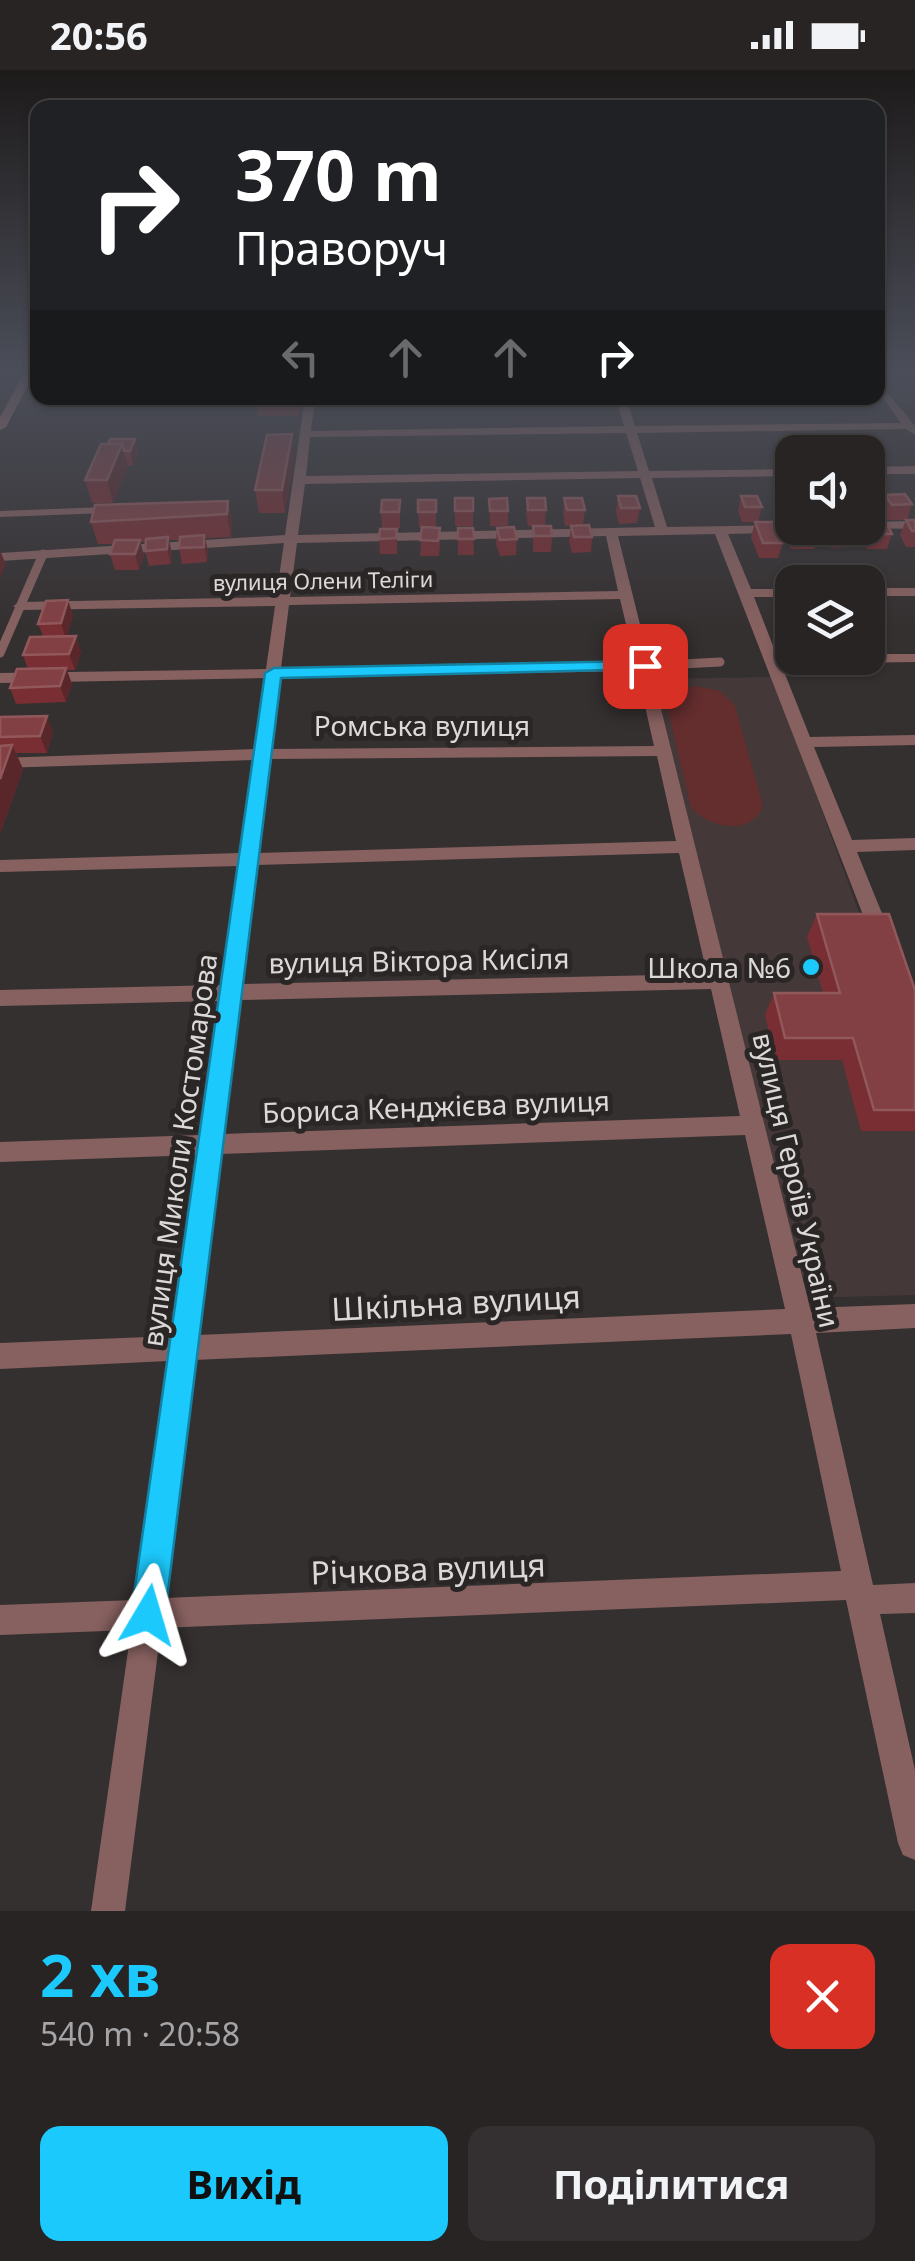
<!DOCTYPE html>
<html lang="uk">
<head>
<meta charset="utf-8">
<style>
	:root { --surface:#282424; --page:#343031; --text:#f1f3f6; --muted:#a5a4a6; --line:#444141; --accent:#1cc9fc }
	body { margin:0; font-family:"Noto Sans",sans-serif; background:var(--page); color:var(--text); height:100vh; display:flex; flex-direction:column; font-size:38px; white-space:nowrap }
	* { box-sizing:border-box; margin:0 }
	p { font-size:32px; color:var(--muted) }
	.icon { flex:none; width:55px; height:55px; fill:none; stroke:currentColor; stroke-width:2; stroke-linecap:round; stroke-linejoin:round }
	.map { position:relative; height:1841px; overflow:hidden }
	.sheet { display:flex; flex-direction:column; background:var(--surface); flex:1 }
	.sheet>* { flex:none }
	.top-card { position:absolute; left:30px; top:30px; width:855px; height:305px; border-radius:20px; box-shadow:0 2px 8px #0004,0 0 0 2px var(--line); background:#202124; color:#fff; overflow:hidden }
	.tools { position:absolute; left:775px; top:365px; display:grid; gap:20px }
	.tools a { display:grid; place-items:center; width:110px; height:110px; border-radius:20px; background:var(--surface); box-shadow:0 2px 8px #0004,0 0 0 2px var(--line); font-size:50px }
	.pin { position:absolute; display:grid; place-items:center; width:85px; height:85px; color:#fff; margin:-42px; border-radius:20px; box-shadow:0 5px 15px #0006 }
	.me { position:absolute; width:110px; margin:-55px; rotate:7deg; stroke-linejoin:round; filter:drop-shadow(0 0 8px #0008) }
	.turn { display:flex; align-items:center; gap:35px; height:210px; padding:0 40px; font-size:45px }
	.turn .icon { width:130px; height:130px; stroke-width:2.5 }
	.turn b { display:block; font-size:70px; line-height:85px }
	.lanes { display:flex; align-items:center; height:95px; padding:0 40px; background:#0003; justify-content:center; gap:50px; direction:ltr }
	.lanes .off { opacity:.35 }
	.round { display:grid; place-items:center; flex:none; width:105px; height:105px; border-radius:20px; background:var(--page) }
	.summary { display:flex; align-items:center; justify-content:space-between; height:170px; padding:0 40px }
	h1 { font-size:60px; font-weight:700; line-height:75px; color:var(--accent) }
	.button { display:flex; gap:20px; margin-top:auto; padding:20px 40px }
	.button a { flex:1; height:115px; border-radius:20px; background:var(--accent); color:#111; font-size:40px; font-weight:700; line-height:115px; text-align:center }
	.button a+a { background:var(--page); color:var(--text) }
	.status { display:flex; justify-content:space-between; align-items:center; height:70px; padding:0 50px; background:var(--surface); direction:ltr }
	.status svg { height:28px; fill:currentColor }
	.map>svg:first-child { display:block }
</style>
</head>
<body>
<div class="status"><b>20:56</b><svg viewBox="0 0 49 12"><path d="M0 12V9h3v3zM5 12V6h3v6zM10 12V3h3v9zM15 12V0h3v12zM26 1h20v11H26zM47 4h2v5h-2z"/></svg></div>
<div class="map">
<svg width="915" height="1841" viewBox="0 0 915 1841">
	<rect width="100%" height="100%" fill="#353030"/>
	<polygon fill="#443938" points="773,607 865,859 915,935 915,1225 801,1228 653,609"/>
	<path fill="#642d2e" d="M694 616 720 621 735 636 763 736C752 767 709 758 691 738L666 632 672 622Z"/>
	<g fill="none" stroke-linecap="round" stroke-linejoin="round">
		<polyline stroke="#876160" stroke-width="6" points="0,444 106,440"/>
		<g stroke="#876160" stroke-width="9">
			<polyline points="0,583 43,484"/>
			<polyline points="645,596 720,592"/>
		</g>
		<g fill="#876160" fill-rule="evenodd">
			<path d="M878 311 915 356V365L906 359 637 363 649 401 792 399V406L652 408 667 457 792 455V458H814L808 462 728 464 751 519H792V527H754L777 586 868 588V584H915V592L781 594 810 667 915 665V675L814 677 852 770 915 768V780L857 782 892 868 889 873H875L872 868 715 464 618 466 810 1238 915 1234V1258L816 1263 873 1515 915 1513V1543L880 1544 915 1700V1790L903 1785 898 1773 846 1530 161 1558 125 1841H91L131 1560 0 1565V1535L135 1530 168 1291 0 1299V1273L172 1266 198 1085 0 1092V1072L200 1065 219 931 0 936V920L222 915 239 796 0 802V790L240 783 254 690 0 698V688L255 679 265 608 0 613V603L266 599 275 536 20 540 13 536 20 532 276 527 284 473 0 491V483L285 465 305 328H315L311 361 624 356 616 328H626L635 356 901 353 878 321ZM626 363 638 401 306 406 310 367ZM640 408 655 457 298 465 305 414ZM606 466 618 521 290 527 297 473ZM620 529 635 592 281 598 289 535ZM637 601 654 676 271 679 280 607ZM657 686 676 771 258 783 270 689ZM679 783 707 904 242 914 257 795ZM711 919 740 1046 223 1064 240 930ZM745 1065 785 1239 198 1265 220 1084ZM791 1264 841 1501 164 1528 194 1290Z"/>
			<polygon points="915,396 915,404 868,404 868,397"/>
			<polygon points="915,451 915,459 863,458 868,458 868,452"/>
			<rect x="868" y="518" width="47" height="8"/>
		</g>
		<polygon fill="#b77a79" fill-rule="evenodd" points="26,300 36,300 6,357 0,360 0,347"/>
	</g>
	<g fill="#782e32">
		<polygon points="126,328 154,328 151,335 128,335"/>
		<polygon points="255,328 303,328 299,346 258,346"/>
		<polygon points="135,369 138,383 133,396 128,396 113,433 92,433 85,410 108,374"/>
		<polygon points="294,386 285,443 259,443 255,420"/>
		<polygon points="868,425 874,434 869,450 868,450"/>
		<polygon points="885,425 912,434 907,450 915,450 915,477 906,477 900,465 906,450 887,450 880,440"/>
		<polygon points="618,426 640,438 637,453 619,454 616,442"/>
		<polygon points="741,426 762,437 758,452 783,473 778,488 759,488 751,467 755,452 742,452 738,441"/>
		<polygon points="784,427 792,427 792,450 783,450 780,442"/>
		<polygon points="455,428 473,441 473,456 455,456"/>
		<polygon points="527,428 546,440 545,455 552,466 551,482 533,482 533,456 528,456 526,443"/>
		<polygon points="564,428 585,440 583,455 592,467 591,482 572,483 569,471 571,456 583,455 565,456 563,443"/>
		<polygon points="489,429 508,441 508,456 490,456"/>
		<polygon points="400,430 400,458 382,458 381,442"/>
		<polygon points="418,430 436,430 436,458 440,473 439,486 420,486 422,458 419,458"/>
		<polygon points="228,431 232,453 231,467 205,468 208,481 207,492 182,494 179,478 180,470 169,470 172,483 171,494 149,496 145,481 145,472 140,472 144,486 139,500 115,500 110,484 114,474 98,474 91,452"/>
		<polygon points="868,450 892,464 887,479 867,479 860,465 862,458 868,458"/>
		<polygon points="789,451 818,463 814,479 791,479 785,467"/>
		<polygon points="458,458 473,458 474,485 458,485"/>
		<polygon points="497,458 517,469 516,485 500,486 496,474"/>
		<polygon points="828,458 853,458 856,462 851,477 831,478 825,467"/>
		<polygon points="397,459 397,484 380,484 379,469"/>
		<polygon points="68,530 73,546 67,566 81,582 75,600 67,600 72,614 66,632 16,634 10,618 28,599 23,585 43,566 38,554"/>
		<polygon points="0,647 53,662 47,683 16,683 23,699 0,764"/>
		<polygon points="817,844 915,920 915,1061 861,1061 842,990 775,990 765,945 774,923 823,923 807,867"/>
	</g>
	<g fill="#59272a">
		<polygon points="297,328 303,328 299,346"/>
		<polygon points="292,364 294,386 285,443 282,420"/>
		<polygon points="135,369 138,383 133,396 130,381"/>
		<polygon points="122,374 128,396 113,433 107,410"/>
		<polygon points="228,431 232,453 231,467 227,444"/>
		<polygon points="204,465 208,481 207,492 204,477"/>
		<polygon points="168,467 172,483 171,494 167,479"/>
		<polygon points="140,470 144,486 139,500 135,484"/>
		<polygon points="0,480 6,495 0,508"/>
		<polygon points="68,530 73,546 66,569 61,553"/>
		<polygon points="76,566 81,582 75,600 69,584"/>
		<polygon points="66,598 72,614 66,632 60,616"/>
		<polygon points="47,646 53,662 47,683 40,666"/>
		<polygon points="12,675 23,699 0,764 0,709"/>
	</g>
	<g fill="#834044" stroke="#91585b" stroke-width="2.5">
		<polygon points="292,364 282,420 255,420 267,365"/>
		<polygon points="110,369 135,369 130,381 124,381 122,374 108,374"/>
		<polygon points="101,374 122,374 107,410 85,410"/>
		<polygon points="905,424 912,434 892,435 885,425"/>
		<polygon points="868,425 870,425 874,434 868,434"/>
		<polygon points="618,426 636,426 640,438 621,438"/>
		<polygon points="741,426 757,426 762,437 745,437"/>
		<polygon points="784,427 792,427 792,434 787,434"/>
		<rect x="455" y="428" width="18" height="13"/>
		<polygon points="507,428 508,441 490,441 489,429"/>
		<polygon points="527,428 545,428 546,440 528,440"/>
		<polygon points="564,428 582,428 585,440 567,440"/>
		<polygon points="382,430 400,430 399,442 381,442"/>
		<rect x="418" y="430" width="18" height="12"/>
		<polygon points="228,431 227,444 91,452 95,435"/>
		<polygon points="868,450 885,450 892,464 872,464 868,455"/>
		<polygon points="906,450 915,450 915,461 912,461"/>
		<polygon points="789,451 792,451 792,458 815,458 818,463 795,464"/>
		<polygon points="755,452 774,452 783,473 763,473"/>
		<polygon points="589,455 592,467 574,467 571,456"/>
		<polygon points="533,456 551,456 552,466 534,466"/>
		<polygon points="422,457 440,458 438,471 420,470"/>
		<polygon points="514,457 517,469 500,470 497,458"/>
		<polygon points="458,458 473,458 474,469 458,469"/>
		<polygon points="833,458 853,458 856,462 836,462"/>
		<polygon points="380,459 397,459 396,468 379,469"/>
		<polygon points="204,465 204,477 179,478 180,467"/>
		<polygon points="168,467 167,479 145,481 146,469"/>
		<polygon points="115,470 140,470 135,484 110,484"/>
		<polygon points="68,530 61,553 38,554 46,531"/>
		<polygon points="76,566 69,584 23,585 30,567"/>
		<polygon points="66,598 60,616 10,618 17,599"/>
		<polygon points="47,646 40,666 0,667 0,647"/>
		<polygon points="12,675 0,709 0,676"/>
		<polygon points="817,844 889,844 915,920 915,1040 874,1040 853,968 785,968 774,923 840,923"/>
	</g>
	<linearGradient id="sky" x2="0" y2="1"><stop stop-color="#1d1a1a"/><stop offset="0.54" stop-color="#4b4e59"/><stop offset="1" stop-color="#4b4e59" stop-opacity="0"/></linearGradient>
	<rect width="915" height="558" fill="url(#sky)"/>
	<polygon fill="#1cc9fc" stroke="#1283a4" stroke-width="2.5" points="645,591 651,592 651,599 281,608 165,1545 160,1557 148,1562 136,1557 131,1545 265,603 274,598"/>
	<circle fill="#1cc9fc" stroke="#2b2626" stroke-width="4" cx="811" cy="897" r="10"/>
	<g text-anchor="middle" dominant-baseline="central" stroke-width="10" stroke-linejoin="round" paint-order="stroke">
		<g font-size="22" fill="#dbd8d8" stroke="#2b2626">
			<text transform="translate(323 510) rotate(-1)">вулиця Олени Теліги</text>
		</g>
		<g font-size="28" fill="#dbd8d8" stroke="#2b2626">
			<text x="422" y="655">Ромська вулиця</text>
			<text transform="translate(419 890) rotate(-1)">вулиця Віктора Кисіля</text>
			<text transform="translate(436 1036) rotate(-2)">Бориса Кенджієва вулиця</text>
			<text transform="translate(179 1080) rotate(-82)">вулиця Миколи Костомарова</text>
			<text transform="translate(797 1110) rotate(77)">вулиця Героїв України</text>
		</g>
		<g font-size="28" fill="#dbd8d8" stroke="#2b2626" text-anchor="end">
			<text x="791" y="897">Школа №6</text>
		</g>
		<g font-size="32" fill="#dbd8d8" stroke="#2b2626">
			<text transform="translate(456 1232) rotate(-3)">Шкільна вулиця</text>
			<text transform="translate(428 1498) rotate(-2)">Річкова вулиця</text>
		</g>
	</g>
</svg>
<div class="tools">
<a><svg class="icon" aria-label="sound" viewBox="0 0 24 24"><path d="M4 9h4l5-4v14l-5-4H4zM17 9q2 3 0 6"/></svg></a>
<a><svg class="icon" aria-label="layers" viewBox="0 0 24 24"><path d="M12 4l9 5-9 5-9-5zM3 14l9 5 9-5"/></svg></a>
</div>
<div class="pin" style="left:645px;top:596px;background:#d93025"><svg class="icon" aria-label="arrive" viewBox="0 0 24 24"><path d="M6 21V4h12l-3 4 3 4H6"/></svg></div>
<svg class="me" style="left:148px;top:1545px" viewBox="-20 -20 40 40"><path d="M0-17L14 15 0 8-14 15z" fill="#1cc9fc" stroke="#fff" stroke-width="4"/></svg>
<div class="top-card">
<div class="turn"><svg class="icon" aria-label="right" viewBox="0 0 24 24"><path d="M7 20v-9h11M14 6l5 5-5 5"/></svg><div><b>370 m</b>Праворуч</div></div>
<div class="lanes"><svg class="icon off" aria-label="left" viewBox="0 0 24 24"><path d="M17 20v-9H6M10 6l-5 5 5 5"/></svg><svg class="icon off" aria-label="ahead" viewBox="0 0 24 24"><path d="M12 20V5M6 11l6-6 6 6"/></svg><svg class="icon off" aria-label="ahead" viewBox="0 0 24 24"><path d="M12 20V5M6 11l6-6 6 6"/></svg><svg class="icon" aria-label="right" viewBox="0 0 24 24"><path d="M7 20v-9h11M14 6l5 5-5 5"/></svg></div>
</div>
</div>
<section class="sheet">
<div class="summary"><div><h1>2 хв</h1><p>540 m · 20:58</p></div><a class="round" style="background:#d93025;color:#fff"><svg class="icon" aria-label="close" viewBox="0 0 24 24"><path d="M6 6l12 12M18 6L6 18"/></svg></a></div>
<div class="button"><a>Вихід</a><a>Поділитися</a></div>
</section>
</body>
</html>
